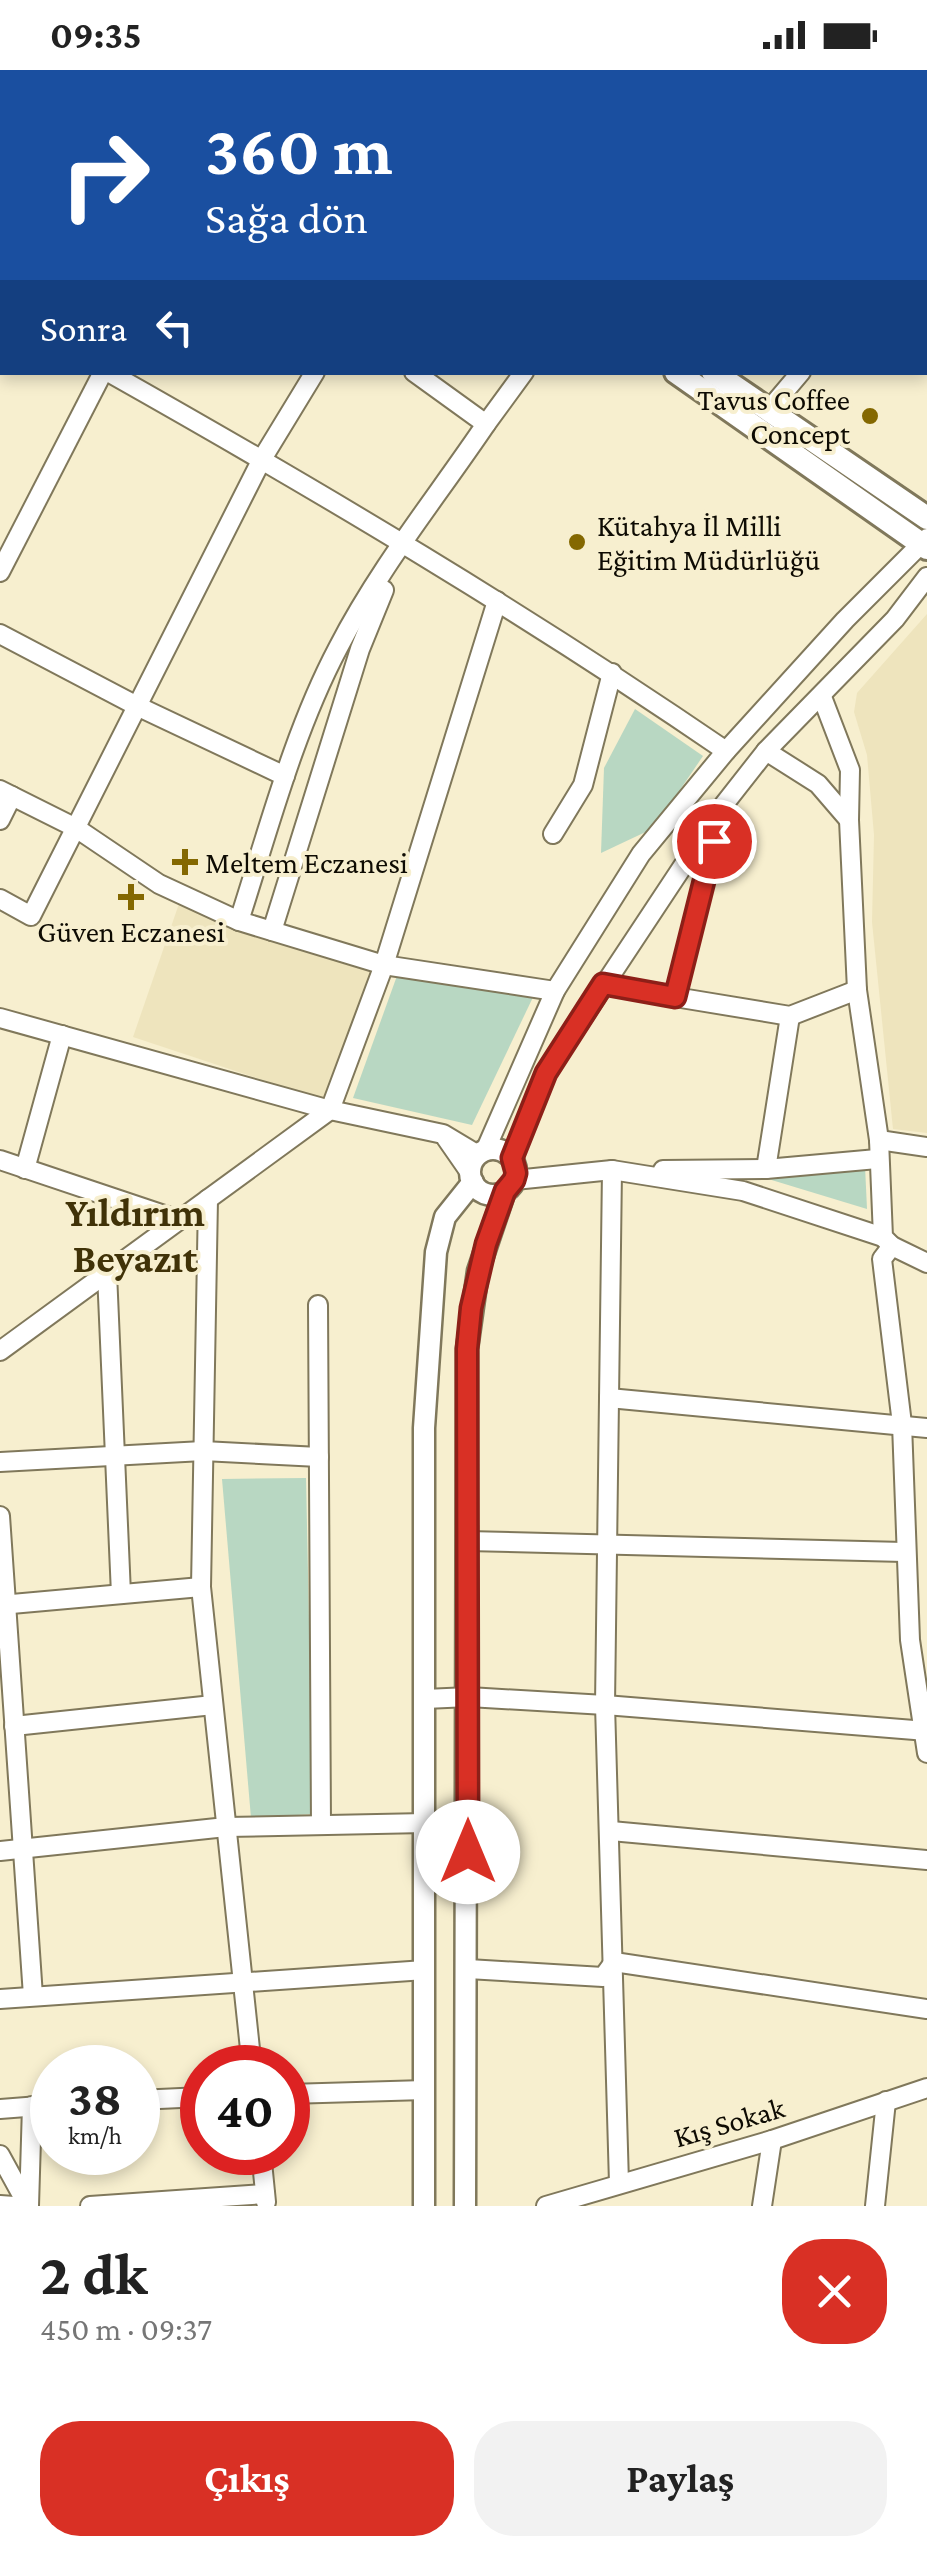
<!DOCTYPE html>
<html lang="tr">
<head>
<meta charset="utf-8">
<style>
	:root { --surface:#fff; --page:#f2f2f2; --text:#222; --muted:#767676; --accent:#d93025 }
	body { margin:0; font-family:"Crimson Pro",serif; background:var(--page); color:var(--text); height:100vh; display:flex; flex-direction:column; font-size:38px; white-space:nowrap }
	* { box-sizing:border-box; margin:0 }
	p { font-size:32px; color:var(--muted) }
	.icon { flex:none; width:55px; height:55px; fill:none; stroke:currentColor; stroke-width:2; stroke-linecap:round; stroke-linejoin:round }
	.map { position:relative; height:2136px; overflow:hidden }
	.side { display:flex; flex-direction:column; background:var(--surface); flex:1 }
	.side>* { flex:none }
	.hud { position:absolute; left:0px; top:0px; width:928px; height:305px; box-shadow:0 5px 15px #0003; background:#1a4fa0; color:#fff; overflow:hidden }
	.speed { position:absolute; left:30px; top:1975px; display:flex; gap:20px; font-size:50px; font-weight:700; text-align:center }
	.speed>* { display:grid; place-content:center; width:130px; height:130px; border-radius:50%; background:var(--surface); box-shadow:0 5px 15px #0003; line-height:1 }
	.speed small { font-size:25px; font-weight:400 }
	.speed .limit { border:15px solid #d22; background:#fff; color:#111 }
	.pin { position:absolute; display:grid; place-items:center; width:85px; height:85px; color:#fff; margin:-42px; border:5px solid #fff; border-radius:50%; box-shadow:0 2px 10px #0007 }
	.me { position:absolute; width:110px; margin:-55px; rotate:0deg; stroke-linejoin:round; filter:drop-shadow(0 0 8px #0008) }
	.turn { display:flex; align-items:center; gap:35px; height:210px; padding:0 40px; font-size:45px }
	.turn .icon { width:130px; height:130px; stroke-width:2.5 }
	.turn b { display:block; font-size:70px; line-height:85px }
	.then { display:flex; align-items:center; height:95px; padding:0 40px; background:#0003; gap:20px; font-size:38px }
	.round { display:grid; place-items:center; flex:none; width:105px; height:105px; border-radius:40px; background:var(--page) }
	.overview { display:flex; align-items:center; justify-content:space-between; height:170px; padding:0 40px }
	h1 { font-size:60px; font-weight:700; line-height:75px }
	.cta { display:flex; gap:20px; margin-top:auto; padding:20px 40px }
	.cta a { flex:1; height:115px; border-radius:40px; background:var(--accent); color:#fff; font-size:40px; font-weight:700; line-height:115px; text-align:center }
	.cta a+a { background:var(--page); color:var(--text) }
	.status { display:flex; justify-content:space-between; align-items:center; height:70px; padding:0 50px; background:var(--surface); direction:ltr }
	.status svg { height:28px; fill:currentColor }
	.map>svg:first-child { display:block }
</style>
</head>
<body>
<div class="status"><b>09:35</b><svg viewBox="0 0 49 12"><path d="M0 12V9h3v3zM5 12V6h3v6zM10 12V3h3v9zM15 12V0h3v12zM26 1h20v11H26zM47 4h2v5h-2z"/></svg></div>
<div class="map">
<svg width="927" height="2136" viewBox="0 0 927 2136">
	<rect width="100%" height="100%" fill="#f7efcf"/>
	<g fill="#eee4bd">
		<polygon points="927,544 927,1063 893,1059 872,852 874,765 867,685 854,642 857,623"/>
		<polygon points="182,825 375,896 323,1030 133,967"/>
	</g>
	<g fill="#b8d7c2">
		<polygon points="635,639 703,686 654,758 601,783 604,698"/>
		<polygon points="398,903 535,923 472,1055 353,1028"/>
		<polygon points="865,1096 867,1139 765,1108"/>
		<polygon points="306,1408 313,1744 251,1748 222,1409"/>
	</g>
	<g fill="none" stroke-linecap="round" stroke-linejoin="round">
		<g stroke="#80785b" stroke-width="22">
			<g id="minor">
				<polyline points="460,0 463,2"/>
				<polyline points="568,0 571,2"/>
				<polyline points="843,0 844,2"/>
				<polyline points="821,2 824,0"/>
				<polyline points="925,126 927,129"/>
				<polyline points="925,158 927,156"/>
				<polyline points="0,252 2,251"/>
				<polyline points="925,272 927,273"/>
				<path d="M108 302C319 421 526 544 726 681"/>
				<polyline points="768,341 801,302"/>
				<polyline points="486,354 524,302"/>
				<polyline points="0,502 103,302"/>
				<polyline points="0,564 137,636 285,706"/>
				<polyline points="822,627 850,700 849,750 857,920 879,1070 883,1167 892,1176 882,1189 902,1354 910,1570 927,1683"/>
				<polyline points="766,681 818,714 849,750"/>
				<polyline points="0,720 76,758 159,814 239,851 384,895 555,921"/>
				<polyline points="0,750 12,726"/>
				<polyline points="553,764 583,715 612,603"/>
				<polyline points="0,829 31,846 262,389 315,302"/>
				<path d="M239 851C268 761 294 661 338 578 379 498 436 428 486 354L414 302"/>
				<polyline points="272,861 360,579 384,520"/>
				<polyline points="603,913 675,927 719,751"/>
				<polyline points="675,927 790,946 857,920"/>
				<polyline points="0,948 330,1040 443,1064 478,1085"/>
				<polyline points="446,1068 471,1104"/>
				<polyline points="879,1070 927,1077"/>
				<polyline points="485,1081 555,921 641,784 726,681 845,550 927,468"/>
				<polyline points="512,1088 546,1003 722,737 766,681 895,549 927,507"/>
				<polyline points="0,1090 179,1150"/>
				<polyline points="25,1099 62,965"/>
				<polyline points="766,1099 790,946"/>
				<polyline points="612,1100 605,1635 619,2113"/>
				<polyline points="663,1100 766,1099 877,1089"/>
				<polyline points="515,1110 612,1100 743,1121 883,1167"/>
				<polyline points="208,1129 201,1517 252,1998"/>
				<polyline points="892,1176 927,1193"/>
				<polyline points="107,1203 121,1524"/>
				<polyline points="318,1235 321,1755"/>
				<polyline points="0,1281 330,1040 384,895 497,531"/>
				<polyline points="609,1328 927,1358"/>
				<polyline points="0,1392 203,1381 319,1387"/>
				<polyline points="0,1446 33,1926"/>
				<polyline points="467,1471 904,1482"/>
				<polyline points="0,1535 201,1517"/>
				<polyline points="425,1629 469,1627 605,1635 927,1661"/>
				<polyline points="14,1656 213,1635"/>
				<polyline points="611,1761 927,1790"/>
				<polyline points="0,1781 226,1757 426,1753"/>
				<polyline points="468,1899 603,1907 614,1892 927,1939"/>
				<polyline points="0,1929 425,1900"/>
				<polyline points="288,2024 425,2020"/>
				<polyline points="138,2030 202,2027"/>
				<polyline points="0,2039 52,2035"/>
				<polyline points="261,2082 266,2132"/>
				<polyline points="0,2085 28,2136"/>
				<polyline points="0,2135 14,2136"/>
				<polyline points="29,2136 32,2036"/>
				<polyline points="90,2136 265,2124"/>
				<polyline points="546,2136 772,2070 927,2018"/>
				<polyline points="762,2136 772,2070"/>
				<polyline points="875,2136 886,2031"/>
			</g>
		</g>
		<g stroke="#80785b" stroke-width="25">
			<g id="tertiary">
				<circle cx="493" cy="1102" r="23"/>
				<polyline points="424,2136 424,1358 436,1182 445,1147 473,1112"/>
				<polyline points="465,2136 467,1279 478,1201 505,1121"/>
			</g>
		</g>
		<g stroke="#80785b" stroke-width="28">
			<g id="secondary">
				<polyline points="222,0 226,2"/>
				<polyline points="275,0 279,2"/>
				<polyline points="47,2 48,0"/>
				<polyline points="0,109 2,104"/>
				<polyline points="676,302 927,478"/>
				<polyline points="713,302 927,448"/>
			</g>
		</g>
		<g stroke="#80785b" stroke-width="32">
			<g id="trunk">
				<polyline points="15,2 16,0"/>
				<polyline points="0,35 2,30"/>
			</g>
		</g>
		<use href="#minor" stroke="#fff" stroke-width="18"/>
		<use href="#tertiary" stroke="#fff" stroke-width="20"/>
		<use href="#secondary" stroke="#fff" stroke-width="22"/>
		<use href="#trunk" stroke="#fff" stroke-width="28"/>
	</g>
	<g fill="none" stroke-linecap="round" stroke-linejoin="round">
		<g stroke="#8d1f18" stroke-width="25">
			<polyline id="route" points="468,1782 467,1279 471,1238 486,1174 505,1121 514,1110 516,1103 512,1088 546,1003 603,914 675,927 714,771"/>
		</g>
		<use href="#route" stroke="#d93025" stroke-width="18"/>
	</g>
	<g fill="#846801" stroke="#f7efcf" stroke-width="4">
		<circle cx="870" cy="346" r="10"/>
		<circle cx="577" cy="472" r="10"/>
		<path d="M180 777h10v10h10v10h-10v10h-10v-10h-10v-10h10z"/>
		<path d="M126 812h10v10h10v10h-10v10h-10v-10h-10v-10h10z"/>
	</g>
	<g text-anchor="middle" dominant-baseline="central" stroke-width="8" stroke-linejoin="round" paint-order="stroke">
		<g font-size="30" fill="#0e0b03" stroke="#f7efcf" text-anchor="start">
			<text x="850" y="329" text-anchor="end">Tavus Coffee<tspan x="850" dy="34">Concept</tspan></text>
			<text x="597" y="455">Kütahya İl Milli<tspan x="597" dy="34">Eğitim Müdürlüğü</tspan></text>
			<text x="205" y="792">Meltem Eczanesi</text>
			<text x="131" y="861" text-anchor="middle">Güven Eczanesi</text>
		</g>
		<g font-size="30" fill="#0e0b03" stroke="#f7efcf">
			<text transform="translate(729 2052) rotate(-16)">Kış Sokak</text>
		</g>
		<g font-size="40" font-weight="bold" fill="#403208" stroke="#f7efcf">
			<text x="135" y="1142">Yıldırım<tspan x="135" dy="46">Beyazıt</tspan></text>
		</g>
	</g>
</svg>
<div class="speed"><div>38<small>km/h</small></div><div class="limit">40</div></div>
<div class="pin" style="left:714px;top:771px;background:#d93025"><svg class="icon" aria-label="arrive" viewBox="0 0 24 24"><path d="M6 21V4h12l-3 4 3 4H6"/></svg></div>
<svg class="me" style="left:468px;top:1782px" viewBox="-20 -20 40 40"><circle r="19" fill="#fff"/><path d="M0-13L10 11 0 6-10 11z" fill="#d93025"/></svg>
<div class="hud">
<div class="turn"><svg class="icon" aria-label="right" viewBox="0 0 24 24"><path d="M7 20v-9h11M14 6l5 5-5 5"/></svg><div><b>360 m</b>Sağa dön</div></div>
<div class="then">Sonra<svg class="icon" aria-label="left" viewBox="0 0 24 24"><path d="M17 20v-9H6M10 6l-5 5 5 5"/></svg></div>
</div>
</div>
<section class="side">
<div class="overview"><div><h1>2 dk</h1><p>450 m · 09:37</p></div><a class="round" style="background:#d93025;color:#fff"><svg class="icon" aria-label="close" viewBox="0 0 24 24"><path d="M6 6l12 12M18 6L6 18"/></svg></a></div>
<div class="cta"><a>Çıkış</a><a>Paylaş</a></div>
</section>
</body>
</html>
